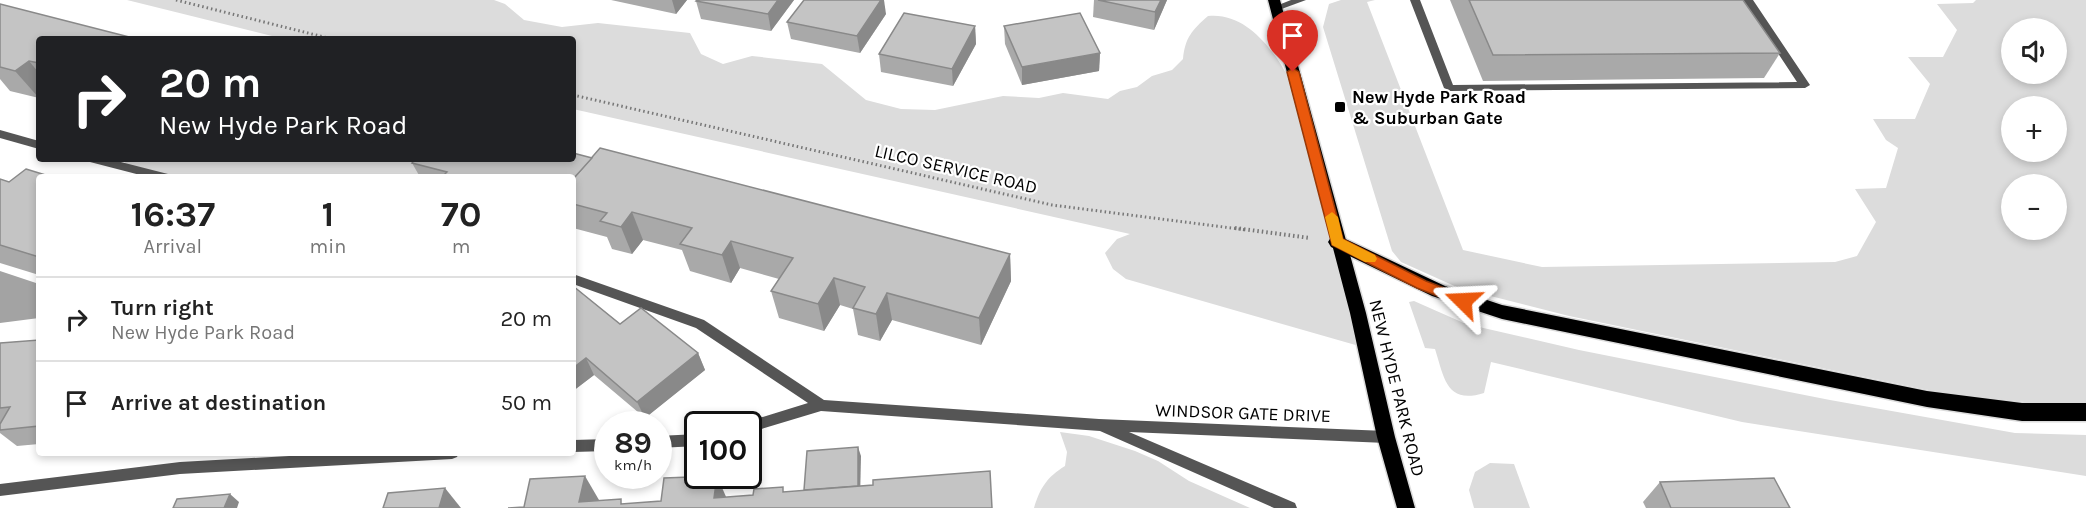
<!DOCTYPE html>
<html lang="en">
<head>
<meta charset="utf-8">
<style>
	:root { --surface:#fff; --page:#f6f6f6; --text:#222; --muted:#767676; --line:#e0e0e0 }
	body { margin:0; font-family:Karla,sans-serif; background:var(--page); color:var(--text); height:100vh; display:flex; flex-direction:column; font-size:22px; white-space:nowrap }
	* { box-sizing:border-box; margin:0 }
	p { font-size:20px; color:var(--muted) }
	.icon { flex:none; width:33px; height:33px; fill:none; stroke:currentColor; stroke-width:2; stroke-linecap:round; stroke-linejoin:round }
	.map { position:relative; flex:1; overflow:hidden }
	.sheet { position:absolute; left:36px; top:174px; width:540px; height:282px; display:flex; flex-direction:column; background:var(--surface); border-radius:6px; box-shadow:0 3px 9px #0003 }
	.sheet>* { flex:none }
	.top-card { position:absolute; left:36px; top:36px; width:540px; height:126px; border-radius:6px; box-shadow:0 3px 9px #0003; background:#202124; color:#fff; overflow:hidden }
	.tools { position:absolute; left:2001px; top:18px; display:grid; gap:12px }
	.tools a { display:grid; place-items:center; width:66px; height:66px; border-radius:50%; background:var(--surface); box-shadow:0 3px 9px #0003; font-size:30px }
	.speed { position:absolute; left:594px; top:411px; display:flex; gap:12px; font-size:30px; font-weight:700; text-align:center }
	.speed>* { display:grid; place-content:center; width:78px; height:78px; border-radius:50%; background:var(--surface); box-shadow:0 3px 9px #0003; line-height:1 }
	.speed small { font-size:15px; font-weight:400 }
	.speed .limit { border:3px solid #111; border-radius:9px; background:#fff; color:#111 }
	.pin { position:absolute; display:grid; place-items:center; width:51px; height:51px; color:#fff; margin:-62px -26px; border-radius:50% 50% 50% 0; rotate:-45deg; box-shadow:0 0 6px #0007 }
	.pin .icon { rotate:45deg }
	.me { position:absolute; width:66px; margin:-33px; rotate:291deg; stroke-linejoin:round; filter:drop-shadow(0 0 4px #0008) }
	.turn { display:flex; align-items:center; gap:21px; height:126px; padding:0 24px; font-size:27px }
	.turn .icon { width:78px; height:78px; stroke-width:2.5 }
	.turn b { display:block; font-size:42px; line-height:51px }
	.eta { display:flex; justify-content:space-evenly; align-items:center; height:102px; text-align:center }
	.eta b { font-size:36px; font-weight:700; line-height:42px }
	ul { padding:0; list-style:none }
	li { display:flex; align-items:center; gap:18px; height:84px; padding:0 24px; border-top:2px solid var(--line) }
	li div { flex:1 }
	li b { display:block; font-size:22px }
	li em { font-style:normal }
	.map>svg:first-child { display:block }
</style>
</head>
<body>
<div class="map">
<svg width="2086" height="508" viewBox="0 0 2086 508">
	<rect width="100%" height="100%" fill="#fff"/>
	<g fill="#dcdcdc" fill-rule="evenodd">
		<path d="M127 0H494L505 4 524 20 562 27 598 23 690 33 701 54 723 64 752 56 822 64 866 100 901 109 935 110 1003 96 1039 98 1063 93 1108 99 1120 91 1137 87 1152 76 1172 70 1183 59C1185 38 1192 30 1208 16 1244 12 1271 46 1287 75 1297 95 1301 120 1308 141 1330 209 1348 279 1366 348L1126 279 1113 269 1105 253 1117 239 1130 234 573 109V39H269L272 36Z"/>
		<path d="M1341 0H1375L1367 2 1463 250 1542 267 1835 262 1857 256 1876 222 1855 189 1886 188 1898 148 1886 140 1873 119H1915L1930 84 1908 57H1943L1957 30 1937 4 1973 3 1976 0H2086V402L2053 405 1943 393 1569 316 1459 288 1401 262 1392 251 1323 27 1329 4ZM2012 28H2056V74H2012ZM2012 106H2056V152H2012ZM2012 184H2056V230H2012Z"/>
		<polygon points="129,159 435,159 418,177 164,177 121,166"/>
		<path d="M1414 301 1466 324 1579 350 1830 400 2015 433 2086 435V476L1742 422 1491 362 1484 393C1446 405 1444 377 1435 349L1425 348 1409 302Z"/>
		<path d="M1060 432 1089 436 1135 451 1158 461 1189 481 1250 508H1034C1040 488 1047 477 1065 466L1067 452Z"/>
		<polygon points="1490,463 1514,464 1530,508 1474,508 1469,490 1475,472"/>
	</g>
	<polygon fill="#a3a3a3" points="0,271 39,284 39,318 0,323"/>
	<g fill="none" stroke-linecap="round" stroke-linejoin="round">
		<g stroke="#dbdbdb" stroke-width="3">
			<polygon id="primary" points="1268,0 1280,0 1366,313 1395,437 1415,508 1397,508 1377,437 1350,313"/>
		</g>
		<g stroke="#dbdbdb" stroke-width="3">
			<polygon id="highway" points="1337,235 1445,286 1502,305 1927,391 2022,403 2086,403 2086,421 2022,421 1927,407 1502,319 1432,296 1331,247 1328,242 1331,237"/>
		</g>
		<g stroke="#777" stroke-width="3" stroke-dasharray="1.5 3" stroke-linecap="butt">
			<polyline points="176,0 332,39"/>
			<polyline points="573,95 1052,205 1247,230"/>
		</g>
		<polyline stroke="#777" stroke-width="4" stroke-dasharray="1.5 3" stroke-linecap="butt" points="1235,228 1310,238"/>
		<g fill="#555" fill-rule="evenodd">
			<polygon points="1291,0 1306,0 1276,11 1271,8"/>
			<polygon points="1410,0 1420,0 1453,85 1797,82 1743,0 1753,0 1810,85 1805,88 1449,91 1444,88"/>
		</g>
		<g fill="#555" fill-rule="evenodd">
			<polygon points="0,130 39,141 39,149 0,138"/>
			<polygon points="88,159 109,159 168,174 170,177 148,177 90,162"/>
			<polygon points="573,274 704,320 824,400 1099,419 1386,431 1391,433 1393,437 1391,441 1386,443 1129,432 1295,503 1297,508 1274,508 1100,431 821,411 748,433 748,424 742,424 743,423 808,403 696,328 573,284"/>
			<polygon points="698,434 698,446 658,448 658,436"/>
			<polygon points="608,439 608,451 573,452 573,440"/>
			<polygon points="342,453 459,453 457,457 452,459 180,474 0,496 0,484 180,462"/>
		</g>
		<use href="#primary" fill="#000" fill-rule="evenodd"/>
		<use href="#highway" fill="#000" fill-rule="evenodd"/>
	</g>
	<g fill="#a9a9a9">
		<polygon points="611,0 687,0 676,14"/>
		<polygon points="794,0 771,31 701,19 696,1"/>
		<polygon points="1094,0 1167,0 1154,30 1093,17"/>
		<polygon points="1450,0 1743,0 1780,53 1764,78 1483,81"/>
		<polygon points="0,4 39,39 39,98 10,91 0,79"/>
		<polygon points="886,14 860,53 791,39 787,22"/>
		<polygon points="975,26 976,44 953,86 881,72 879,54"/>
		<polygon points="1004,26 1100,53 1099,71 1022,85 1005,44"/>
		<polygon points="600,148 1010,254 1011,281 981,345 892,320 880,341 858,335 853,309 840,305 824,331 779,318 771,291 779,279 740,268 731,283 690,271 682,250 643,240 632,254 612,249 607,237 573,228 573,177 420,177 412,163 415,159 573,159 573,153 592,158"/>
		<polygon points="39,177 39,275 0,263 0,179 9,182"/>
		<polygon points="573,286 620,324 698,353 705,370 645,418 594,375 573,391"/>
		<polygon points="39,340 39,444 17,446 0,433 0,343"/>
		<polygon points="1660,482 1790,508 1646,508 1643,502"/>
	</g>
	<g fill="#898989">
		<polygon points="672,0 687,0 676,14"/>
		<polygon points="778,0 794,0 771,31 768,14"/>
		<polygon points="881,0 884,0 886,14 860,53 857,36"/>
		<polygon points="1161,0 1167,0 1154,30 1155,12"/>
		<polygon points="975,26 976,44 953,86 952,69"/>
		<polygon points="1100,53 1099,71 1022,85 1022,67"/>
		<polygon points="29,61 39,73 39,98 15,71"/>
		<polygon points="632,212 643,240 632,254 621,227"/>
		<polygon points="731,241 740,268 731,283 722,255"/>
		<polygon points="1010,254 1011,281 981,345 979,318"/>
		<polygon points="834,278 840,305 824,331 818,304"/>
		<polygon points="887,293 892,320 880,341 876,314"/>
		<polygon points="698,353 705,370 645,418 637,402"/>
		<polygon points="586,358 594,375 573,391 573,368"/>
		<polygon points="858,447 861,456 860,501 857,492"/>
		<polygon points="585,476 599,500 598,508 579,502"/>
		<polygon points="717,476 727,499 714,498"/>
		<polygon points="445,488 461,508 439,508"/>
		<polygon points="230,494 239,502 237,508 224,508"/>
	</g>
	<g fill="#c4c4c4" stroke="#898989" stroke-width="1.5">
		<polygon points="697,0 778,0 768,14 696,1"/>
		<polygon points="804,0 881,0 857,36 787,22"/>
		<polygon points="1098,0 1161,0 1155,12"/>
		<polygon points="1469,0 1743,0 1780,53 1493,55"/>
		<polygon points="0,4 137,39 39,39 39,63 29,61 15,71 0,67"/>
		<polygon points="904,13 975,26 952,69 879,54"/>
		<polygon points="1080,13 1100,53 1022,67 1004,26"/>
		<polygon points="600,148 1010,254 979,318 887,293 876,314 853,308 865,287 834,278 818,304 771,291 793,258 731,241 722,255 680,244 692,228 632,212 621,227 600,221 607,213 573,204 573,179"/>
		<polygon points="573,153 592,158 573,179 573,177 442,177 447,172 412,163 415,159 573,159"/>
		<polygon points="26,169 52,177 39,177 39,257 0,245 0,179 9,182"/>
		<polygon points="573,286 620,324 641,308 698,353 637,402 586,358 573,368"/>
		<polygon points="39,340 39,426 0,430 0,424 10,407 0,408 0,343"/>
		<polygon points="858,447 858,486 804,490 807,451"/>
		<polygon points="990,471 992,508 508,508 524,507 530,479 585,476 579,502 621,499 621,504 661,501 664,478 717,476 714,498 753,495 754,489 783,487 783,492 873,485 873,480"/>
		<polygon points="1774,478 1790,508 1671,508 1660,482"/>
		<polygon points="445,488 439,508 383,508 388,493"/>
		<polygon points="230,494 224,508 173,508 177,499"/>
	</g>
	<polygon fill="#ea580c" stroke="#983908" stroke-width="1.5" points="1293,68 1299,72 1343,239 1426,281 1468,297 1470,301 1468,305 1463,306 1417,288 1332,245 1287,72"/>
	<polygon fill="#f59e0b" points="1332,212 1338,217 1343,239 1375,255 1377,259 1375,262 1365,262 1332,245 1325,217"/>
	<rect fill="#000" stroke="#fff" stroke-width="2" x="1334" y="101" width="12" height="12" rx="3"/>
	<g text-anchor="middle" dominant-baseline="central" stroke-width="4.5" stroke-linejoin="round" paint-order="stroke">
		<g font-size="18" font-weight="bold" fill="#000" stroke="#fff" text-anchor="start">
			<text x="1352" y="97">New Hyde Park Road<tspan x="1352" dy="21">&amp; Suburban Gate</tspan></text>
		</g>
		<g font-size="18" fill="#000" stroke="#fff">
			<text transform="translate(956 169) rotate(13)">LILCO SERVICE ROAD</text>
			<text transform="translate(1397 388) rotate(76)">NEW HYDE PARK ROAD</text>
			<text transform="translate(1243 413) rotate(2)">WINDSOR GATE DRIVE</text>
		</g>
	</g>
</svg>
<div class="tools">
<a><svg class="icon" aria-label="sound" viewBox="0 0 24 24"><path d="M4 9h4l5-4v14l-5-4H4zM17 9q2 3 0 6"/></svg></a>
<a>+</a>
<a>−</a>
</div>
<div class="speed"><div>89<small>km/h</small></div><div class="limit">100</div></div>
<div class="pin" style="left:1293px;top:72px;background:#d93025"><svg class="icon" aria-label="arrive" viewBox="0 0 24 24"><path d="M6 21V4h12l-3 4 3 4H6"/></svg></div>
<svg class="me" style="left:1463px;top:301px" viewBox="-20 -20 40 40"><path d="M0-17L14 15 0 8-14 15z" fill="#ea580c" stroke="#fff" stroke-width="4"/></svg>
<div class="top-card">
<div class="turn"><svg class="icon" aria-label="right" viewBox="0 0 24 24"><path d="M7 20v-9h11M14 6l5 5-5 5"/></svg><div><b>20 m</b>New Hyde Park Road</div></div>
</div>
<section class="sheet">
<div class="eta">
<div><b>16:37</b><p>Arrival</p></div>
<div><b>1</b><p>min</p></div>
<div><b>70</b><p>m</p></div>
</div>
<ul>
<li><svg class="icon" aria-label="right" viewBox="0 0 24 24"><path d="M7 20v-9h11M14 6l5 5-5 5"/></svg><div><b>Turn right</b><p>New Hyde Park Road</p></div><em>20 m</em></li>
<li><svg class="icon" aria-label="arrive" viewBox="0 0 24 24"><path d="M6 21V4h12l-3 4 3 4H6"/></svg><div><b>Arrive at destination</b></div><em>50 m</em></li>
</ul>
</section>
</div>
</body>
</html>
